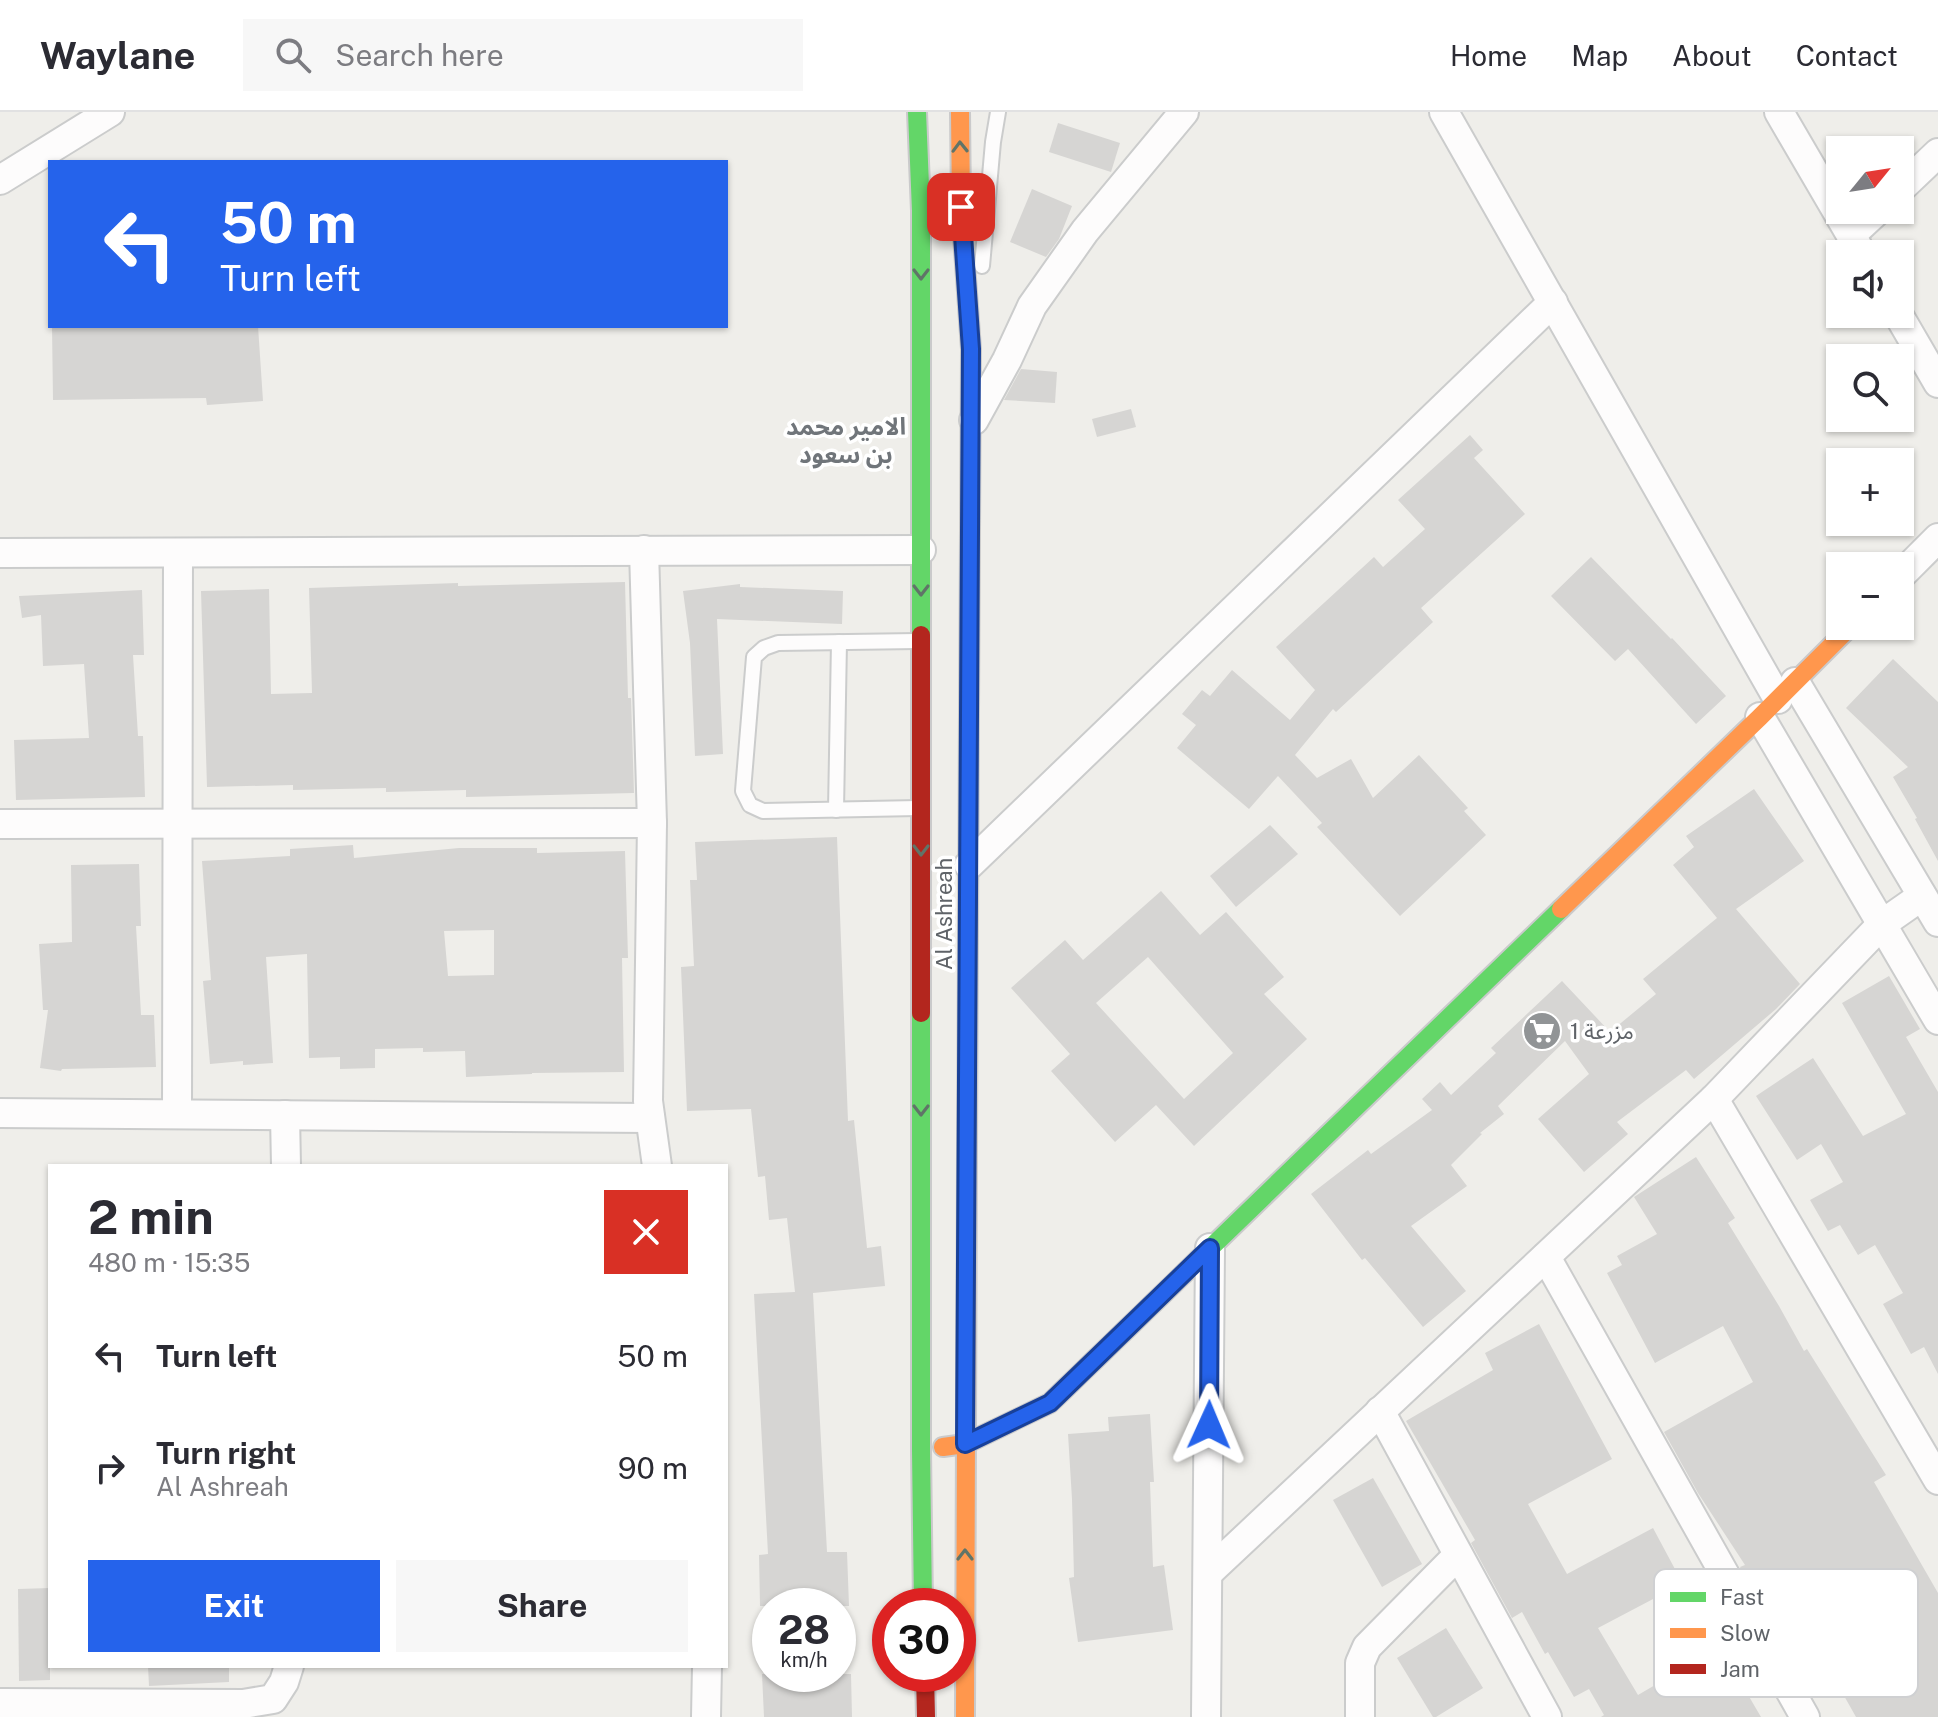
<!DOCTYPE html>
<html lang="en">
<head>
<meta charset="utf-8">
<style>
	:root { --surface:#fff; --page:#f7f7f7; --text:#2b2b33; --muted:#7c7c81; --line:#e1e1e2; --accent:#2563eb }
	body { margin:0; font-family:"Public Sans","Noto Sans Arabic",sans-serif; background:var(--page); color:var(--text); height:100vh; display:flex; flex-direction:column; font-size:30px; white-space:nowrap }
	* { box-sizing:border-box; margin:0 }
	p { font-size:26px; color:var(--muted) }
	.icon { flex:none; width:44px; height:44px; fill:none; stroke:currentColor; stroke-width:2; stroke-linecap:round; stroke-linejoin:round }
	.map { position:relative; flex:1; overflow:hidden }
	.details { position:absolute; left:48px; top:1052px; width:680px; height:504px; display:flex; flex-direction:column; background:var(--surface); border-radius:0px; box-shadow:0 2px 6px #0004 }
	.details>* { flex:none }
	.guide { position:absolute; left:48px; top:48px; width:680px; height:168px; border-radius:0px; box-shadow:0 2px 6px #0004; background:#2563eb; color:#fff; overflow:hidden }
	.needle { width:52px; rotate:60deg }
	.fabs { position:absolute; left:1826px; top:24px; display:grid; gap:16px }
	.fabs a { display:grid; place-items:center; width:88px; height:88px; border-radius:0px; background:var(--surface); box-shadow:0 2px 6px #0004; font-size:40px }
	.speed { position:absolute; left:752px; top:1476px; display:flex; gap:16px; font-size:40px; font-weight:700; text-align:center }
	.speed>* { display:grid; place-content:center; width:104px; height:104px; border-radius:50%; background:var(--surface); box-shadow:0 2px 6px #0004; line-height:1 }
	.speed small { font-size:20px; font-weight:400 }
	.speed .limit { border:12px solid #d22; background:#fff; color:#111 }
	.pin { position:absolute; display:grid; place-items:center; width:68px; height:68px; color:#fff; margin:-34px; border-radius:16px; box-shadow:0 4px 12px #0006 }
	.me { position:absolute; width:88px; margin:-44px; rotate:1deg; stroke-linejoin:round; filter:drop-shadow(0 0 6px #0008) }
	.turn { display:flex; align-items:center; gap:28px; height:168px; padding:0 40px; font-size:36px }
	.turn .icon { width:104px; height:104px; stroke-width:2.5 }
	.turn b { display:block; font-size:56px; line-height:68px }
	.round { display:grid; place-items:center; flex:none; width:84px; height:84px; border-radius:0px; background:var(--page) }
	.summary { display:flex; align-items:center; justify-content:space-between; height:136px; padding:0 40px }
	h1 { font-size:48px; font-weight:700; line-height:60px }
	.primary-button { display:flex; gap:16px; margin-top:auto; padding:16px 40px }
	.primary-button a { flex:1; height:92px; border-radius:0px; background:var(--accent); color:#fff; font-size:32px; font-weight:700; line-height:92px; text-align:center }
	.primary-button a+a { background:var(--page); color:var(--text) }
	ul { padding:0; list-style:none }
	li { display:flex; align-items:center; gap:24px; height:112px; padding:0 40px }
	li div { flex:1 }
	li b { display:block; font-size:30px }
	li em { font-style:normal }
	header { display:flex; align-items:center; gap:48px; box-sizing:border-box; height:112px; padding:0 40px; background:var(--surface); border-bottom:2px solid var(--line) }
	header strong { font-size:38px }
	nav { display:flex; gap:44px; margin-inline-start:auto; font-size:28px }
	.search { width:560px; height:72px; background:var(--page); display:flex; align-items:center; gap:20px; box-sizing:border-box; padding:0 28px; border-radius:0px; color:var(--muted); font-size:30px }
	.map>svg:first-child { display:block }
</style>
</head>
<body>
<header>
<strong>Waylane</strong>
<div class="search"><svg class="icon" aria-label="search" viewBox="0 0 24 24"><circle cx="10" cy="10" r="6"/><path d="M15 15l6 6"/></svg>Search here</div>
<nav><a>Home</a><a>Map</a><a>About</a><a>Contact</a></nav>
</header>
<div class="map">
<svg width="1938" height="1605" viewBox="0 0 1938 1605">
	<rect width="100%" height="100%" fill="#efeeea"/>
	<g fill="#d6d5d3" fill-rule="evenodd">
		<polygon points="1058,11 1120,31 1111,60 1049,40"/>
		<polygon points="1032,77 1072,94 1059,127 1046,145 1010,130"/>
		<polygon points="52,214 258,214 263,289 207,293 206,286 53,288"/>
		<polygon points="1021,257 1057,260 1055,291 1004,288"/>
		<polygon points="1131,297 1136,315 1097,325 1092,307"/>
		<polygon points="1470,323 1483,338 1474,346 1525,402 1421,496 1433,510 1336,600 1333,597 1295,643 1317,666 1351,647 1373,686 1419,643 1468,696 1464,699 1486,723 1400,804 1317,715 1322,711 1278,664 1249,697 1177,636 1196,613 1182,602 1202,578 1210,584 1232,558 1290,608 1315,578 1276,535 1374,445 1383,455 1425,417 1398,388"/>
		<polygon points="1591,445 1671,527 1672,526 1726,584 1696,612 1628,537 1615,549 1551,484"/>
		<polygon points="625,470 628,586 631,586 634,681 466,685 466,678 386,680 386,676 293,678 293,673 207,675 201,479 269,477 271,582 312,581 309,476 458,471 458,474"/>
		<polygon points="740,472 740,475 843,479 842,512 717,507 723,642 695,644 690,531 683,479"/>
		<polygon points="142,478 144,543 133,543 138,624 143,624 145,685 16,688 14,628 89,626 84,552 43,554 41,503 22,506 19,484"/>
		<polygon points="1893,547 1938,590 1938,749 1915,707 1917,706 1893,665 1908,655 1846,596"/>
		<polygon points="1754,677 1804,749 1736,797 1800,872 1776,897 1694,967 1686,958 1617,1010 1628,1022 1584,1060 1538,1007 1589,962 1565,929 1498,994 1504,1002 1480,1021 1482,1022 1451,1053 1467,1074 1411,1114 1466,1179 1423,1215 1365,1146 1362,1148 1311,1082 1368,1038 1371,1042 1432,998 1422,987 1440,970 1451,983 1496,941 1491,936 1562,869 1610,920 1656,882 1643,867 1717,806 1673,753 1694,735 1686,724"/>
		<polygon points="1270,713 1298,742 1236,795 1210,764"/>
		<polygon points="837,725 848,1009 854,1008 867,1136 881,1134 885,1174 813,1181 827,1440 847,1440 849,1494 760,1494 759,1443 768,1442 754,1182 795,1180 787,1106 769,1108 765,1064 758,1065 751,997 687,999 681,855 694,854 690,768 697,768 695,730"/>
		<path d="M353 733 354 746 459 736H537V741L625 739 628 846H622L624 960 532 961V962L466 965 465 939 423 940V936L375 937V956L340 957V945L309 946 307 842 266 845 273 951 243 953V949L210 952 203 869 211 868 202 749 290 744V737ZM494 818V863L448 864 444 819Z"/>
		<polygon points="139,752 141,814 136,814 141,903 154,903 156,955 62,957 61,959 40,956 48,898 43,898 39,832 72,830 71,753"/>
		<path d="M1161 779 1200 823 1226 800 1284 865 1264 882 1307 927 1194 1034 1156 993 1115 1030 1051 959 1070 942 1011 876 1065 828 1083 848ZM1148 845 1233 941 1184 987 1096 891Z"/>
		<polygon points="1889,864 1920,917 1906,925 1938,980 1938,1262 1924,1235 1911,1242 1883,1192 1903,1181 1875,1133 1858,1143 1840,1113 1828,1119 1810,1088 1843,1070 1821,1032 1797,1048 1756,984 1813,946 1863,1024 1906,1002 1842,891"/>
		<polygon points="1696,1045 1735,1106 1728,1111 1779,1194 1804,1239 1807,1237 1886,1363 1874,1370 1938,1481 1938,1605 1856,1605 1830,1559 1810,1570 1773,1504 1769,1506 1740,1455 1745,1453 1698,1381 1664,1320 1753,1270 1723,1214 1655,1251 1607,1161 1622,1153 1617,1144 1657,1122 1634,1085"/>
		<polygon points="1539,1212 1612,1347 1528,1392 1567,1462 1653,1416 1707,1517 1655,1486 1598,1516 1638,1583 1720,1535 1761,1605 1601,1605 1604,1603 1589,1577 1574,1585 1548,1540 1545,1542 1522,1500 1512,1506 1471,1431 1475,1428 1406,1309 1493,1258 1485,1241"/>
		<polygon points="1150,1302 1154,1370 1150,1370 1153,1455 1164,1453 1173,1518 1078,1530 1069,1466 1074,1465 1072,1387 1068,1322 1109,1319 1108,1305"/>
		<polygon points="1373,1366 1422,1452 1382,1475 1333,1388"/>
		<polygon points="50,1476 50,1568 19,1569 18,1477"/>
		<polygon points="1446,1516 1483,1576 1436,1605 1433,1605 1397,1546"/>
		<polygon points="148,1554 229,1554 229,1570 149,1574"/>
		<polygon points="762,1562 851,1562 852,1605 764,1605"/>
	</g>
	<g fill="none" stroke-linecap="round" stroke-linejoin="round">
		<g stroke="#cbcccc" stroke-width="18">
			<g id="lane">
				<polyline points="982,154 993,30 998,0"/>
				<polyline points="917,529 778,531 764,536 754,545 743,679 750,693 763,699 918,696"/>
				<polyline points="836,698 839,530"/>
			</g>
		</g>
		<g stroke="#cbcccc" stroke-width="32">
			<g id="street">
				<polyline points="1444,0 1778,587"/>
				<polyline points="1779,0 1862,142"/>
				<polyline points="0,68 110,0"/>
				<polyline points="1900,77 1938,41"/>
				<polyline points="1851,123 1878,98"/>
				<polyline points="1898,202 1938,271"/>
				<polyline points="974,308 1007,248 1032,194 1085,119 1184,0"/>
				<polyline points="644,438 652,711 648,989 657,1054"/>
				<polyline points="0,441 921,438"/>
				<polyline points="1900,464 1938,426"/>
				<polyline points="1795,570 1938,810"/>
				<polyline points="1760,605 1938,908"/>
				<polyline points="0,712 652,711"/>
				<polyline points="969,753 1553,190"/>
				<polyline points="1714,987 1938,1368"/>
				<polyline points="0,1001 650,1006"/>
				<polyline points="177,1002 178,441"/>
				<polyline points="285,1003 286,1054"/>
				<polyline points="1546,1145 1805,1605"/>
				<polyline points="1380,1299 1547,1605"/>
				<polyline points="1208,1461 1714,987 1882,812 1922,784"/>
				<polyline points="0,1591 243,1592 273,1587 284,1570 289,1554"/>
				<polyline points="706,1605 707,1554"/>
				<polyline points="1206,1605 1210,1136"/>
				<polyline points="1360,1605 1360,1551 1367,1535 1458,1443"/>
			</g>
		</g>
		<g stroke="#cacacb" stroke-width="22">
			<g id="fast">
				<polyline points="917,0 921,99 921,523"/>
				<polyline points="921,901 921,1338 923,1494"/>
				<polyline points="967,1036 969,598"/>
				<polyline points="1199,1147 1561,797"/>
			</g>
		</g>
		<g stroke="#cacacb" stroke-width="22">
			<g id="slow">
				<polyline points="960,0 961,95 971,237 969,598"/>
				<polyline points="1561,797 1760,605 1851,514"/>
				<polyline points="943,1335 965,1332 1050,1291 1199,1147"/>
				<polyline points="965,1605 967,1036"/>
			</g>
		</g>
		<g stroke="#cacacb" stroke-width="22">
			<g id="jam">
				<polyline points="921,523 921,901"/>
				<polyline points="925,1562 926,1605"/>
			</g>
		</g>
		<use href="#lane" stroke="#fdfcfc" stroke-width="14"/>
		<use href="#street" stroke="#fdfcfc" stroke-width="28"/>
		<use href="#fast" stroke="#63d668" stroke-width="18"/>
		<use href="#slow" stroke="#ff974d" stroke-width="18"/>
		<use href="#jam" stroke="#b3261e" stroke-width="18"/>
	</g>
	<defs><path id="oneway-chevron" d="M-2-3.5L2.5 0L-2 3.5" fill="none" stroke-width="1.6" stroke-linecap="round" stroke-linejoin="round" transform="scale(2)"/></defs>
	<g stroke="#607468">
		<use href="#oneway-chevron" transform="translate(960 35) rotate(-91)"/>
		<use href="#oneway-chevron" transform="translate(921 162) rotate(90)"/>
		<use href="#oneway-chevron" transform="translate(921 478) rotate(90)"/>
		<use href="#oneway-chevron" transform="translate(921 738) rotate(90)"/>
		<use href="#oneway-chevron" transform="translate(921 998) rotate(90)"/>
		<use href="#oneway-chevron" transform="translate(965 1443) rotate(-90)"/>
	</g>
	<g fill="none" stroke-linecap="round" stroke-linejoin="round">
		<g stroke="#184099" stroke-width="20">
			<polyline id="route" points="961,95 971,237 965,1332 1050,1291 1210,1136 1209,1313"/>
		</g>
		<use href="#route" stroke="#2563eb" stroke-width="14"/>
	</g>
	<defs>
		<g id="supermarket-disc" transform="scale(2)"><circle r="9.5" fill="#919496" stroke="#fff"/><path d="M-6-5.5h2.5l.6 2H6L4.5 2H-2.5L-4.4-4H-6ZM-1.5 3.2a1.3 1.3 0 1 0 .1 0ZM3 3.2a1.3 1.3 0 1 0 .1 0Z" fill="#fff"/></g>
	</defs>
	<g fill-rule="evenodd">
		<use href="#supermarket-disc" x="1542" y="919"/>
	</g>
	<g text-anchor="middle" dominant-baseline="central" stroke-width="7" stroke-linejoin="round" paint-order="stroke">
		<g font-size="22" fill="#5f6368" stroke="#fff">
			<text transform="translate(944 802) rotate(-90)">Al Ashreah</text>
		</g>
		<g font-size="22" fill="#5f6368" stroke="#fff" text-anchor="start">
			<text x="1570" y="919">مزرعة 1</text>
		</g>
		<g font-size="24" font-weight="bold" fill="#70757a" stroke="#fff">
			<text x="846" y="314">الامير محمد<tspan x="846" dy="28">بن سعود</tspan></text>
		</g>
	</g>
	<rect x="1654" y="1457" width="264" height="128" rx="12" fill="#fff" stroke="#cfd0d2" stroke-width="2"/>
	<rect x="1670" y="1480" width="36" height="10" fill="#63d668"/>
	<rect x="1670" y="1516" width="36" height="10" fill="#ff974d"/>
	<rect x="1670" y="1552" width="36" height="10" fill="#b3261e"/>
	<g font-size="22" fill="#5f6368">
		<text x="1720" y="1493">Fast</text>
		<text x="1720" y="1529">Slow</text>
		<text x="1720" y="1565">Jam</text>
	</g>
</svg>
<div class="fabs">
<a><svg class="needle" viewBox="-14 -14 28 28"><path d="M0-13l5 13h-10z" fill="#e53935"/><path d="M0 13l5-13h-10z" fill="#7c7c81"/></svg></a>
<a><svg class="icon" aria-label="sound" viewBox="0 0 24 24"><path d="M4 9h4l5-4v14l-5-4H4zM17 9q2 3 0 6"/></svg></a>
<a><svg class="icon" aria-label="search" viewBox="0 0 24 24"><circle cx="10" cy="10" r="6"/><path d="M15 15l6 6"/></svg></a>
<a>+</a>
<a>−</a>
</div>
<div class="speed"><div>28<small>km/h</small></div><div class="limit">30</div></div>
<div class="pin" style="left:961px;top:95px;background:#d93025"><svg class="icon" aria-label="arrive" viewBox="0 0 24 24"><path d="M6 21V4h12l-3 4 3 4H6"/></svg></div>
<svg class="me" style="left:1209px;top:1313px" viewBox="-20 -20 40 40"><path d="M0-17L14 15 0 8-14 15z" fill="#2563eb" stroke="#fff" stroke-width="4"/></svg>
<div class="guide">
<div class="turn"><svg class="icon" aria-label="left" viewBox="0 0 24 24"><path d="M17 20v-9H6M10 6l-5 5 5 5"/></svg><div><b>50 m</b>Turn left</div></div>
</div>
<section class="details">
<div class="summary"><div><h1>2 min</h1><p>480 m · 15:35</p></div><a class="round" style="background:#d93025;color:#fff"><svg class="icon" aria-label="close" viewBox="0 0 24 24"><path d="M6 6l12 12M18 6L6 18"/></svg></a></div>
<ul>
<li><svg class="icon" aria-label="left" viewBox="0 0 24 24"><path d="M17 20v-9H6M10 6l-5 5 5 5"/></svg><div><b>Turn left</b></div><em>50 m</em></li>
<li><svg class="icon" aria-label="right" viewBox="0 0 24 24"><path d="M7 20v-9h11M14 6l5 5-5 5"/></svg><div><b>Turn right</b><p>Al Ashreah</p></div><em>90 m</em></li>
</ul>
<div class="primary-button"><a>Exit</a><a>Share</a></div>
</section>
</div>
</body>
</html>
